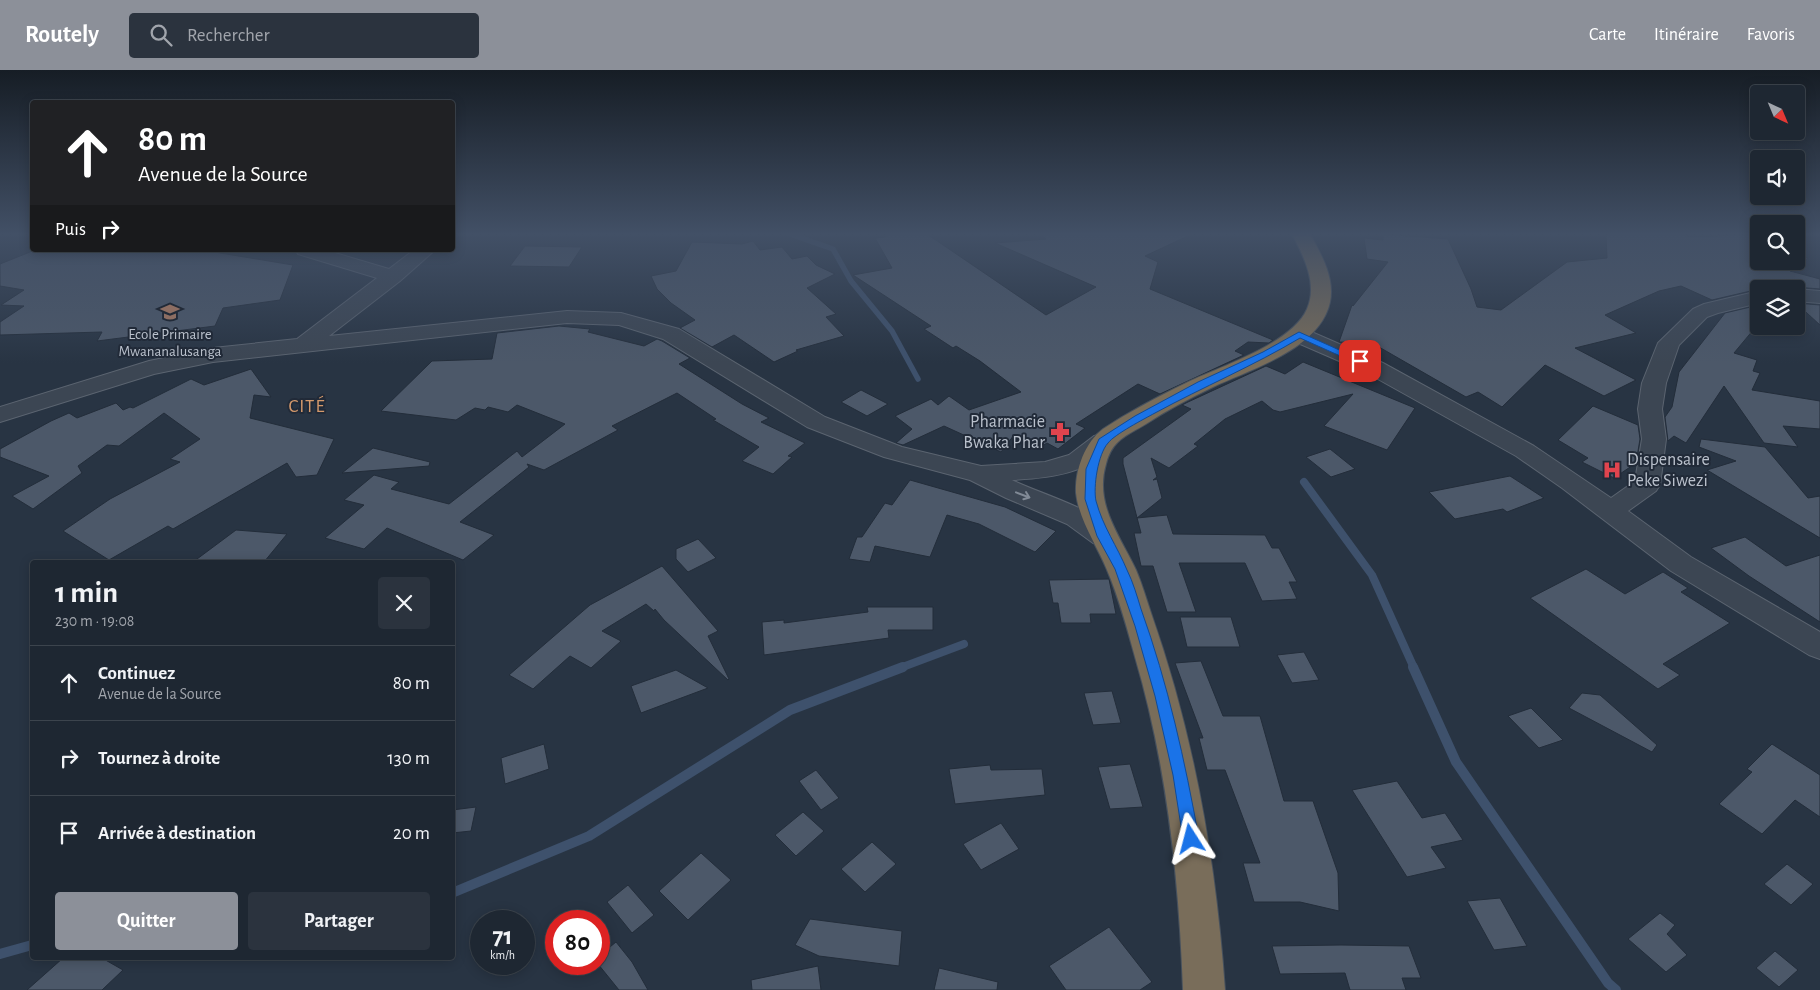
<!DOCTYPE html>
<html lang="fr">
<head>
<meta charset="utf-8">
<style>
	:root { --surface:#1e2732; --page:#2b333e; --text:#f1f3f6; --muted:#a1a5ac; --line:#3c444d; --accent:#8c9099 }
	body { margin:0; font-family:"Alegreya Sans",sans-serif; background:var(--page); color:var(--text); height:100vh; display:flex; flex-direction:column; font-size:19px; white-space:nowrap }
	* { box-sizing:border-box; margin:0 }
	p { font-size:16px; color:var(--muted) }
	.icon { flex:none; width:28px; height:28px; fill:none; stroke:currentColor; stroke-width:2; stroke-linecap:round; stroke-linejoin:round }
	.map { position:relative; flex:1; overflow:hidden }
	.sheet { position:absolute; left:30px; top:490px; width:425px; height:400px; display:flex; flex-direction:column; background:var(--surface); border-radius:5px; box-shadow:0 2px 12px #0003,0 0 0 1px var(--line) }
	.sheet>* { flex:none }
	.banner { position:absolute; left:30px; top:30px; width:425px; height:152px; border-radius:5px; box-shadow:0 2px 12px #0003,0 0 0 1px var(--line); background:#202124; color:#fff; overflow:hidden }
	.needle { width:32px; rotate:136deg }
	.tools { position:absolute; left:1750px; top:15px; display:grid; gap:10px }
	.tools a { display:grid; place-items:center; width:55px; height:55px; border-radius:5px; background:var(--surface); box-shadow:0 2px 12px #0003,0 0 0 1px var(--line); font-size:25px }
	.speed { position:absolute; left:470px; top:840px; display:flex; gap:10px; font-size:25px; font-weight:700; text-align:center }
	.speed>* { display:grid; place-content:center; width:65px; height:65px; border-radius:50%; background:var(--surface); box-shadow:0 2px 12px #0003,0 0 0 1px var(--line); line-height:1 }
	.speed small { font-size:12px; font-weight:400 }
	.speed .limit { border:8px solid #d22; background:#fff; color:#111 }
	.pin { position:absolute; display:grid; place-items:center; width:42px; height:42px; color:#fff; margin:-21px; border-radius:10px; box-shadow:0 2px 8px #0006 }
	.me { position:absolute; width:55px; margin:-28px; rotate:351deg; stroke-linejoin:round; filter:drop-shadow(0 0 4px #0008) }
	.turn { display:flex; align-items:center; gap:18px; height:105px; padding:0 25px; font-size:22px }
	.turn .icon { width:65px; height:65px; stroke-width:2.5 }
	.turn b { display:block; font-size:35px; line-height:42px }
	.then { display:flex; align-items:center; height:48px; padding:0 25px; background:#0003; gap:10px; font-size:19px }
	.round { display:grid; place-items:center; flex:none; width:52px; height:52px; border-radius:5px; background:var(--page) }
	.summary { display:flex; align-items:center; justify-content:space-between; height:85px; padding:0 25px }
	h1 { font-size:30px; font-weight:700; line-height:38px }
	.cta { display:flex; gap:10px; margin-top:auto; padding:10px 25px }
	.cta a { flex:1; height:58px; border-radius:5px; background:var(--accent); color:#fff; font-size:20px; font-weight:700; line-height:58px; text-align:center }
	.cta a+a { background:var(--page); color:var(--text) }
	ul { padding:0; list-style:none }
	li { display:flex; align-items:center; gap:15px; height:75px; padding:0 25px; border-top:1px solid var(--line) }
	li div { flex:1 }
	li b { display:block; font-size:19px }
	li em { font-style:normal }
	header { display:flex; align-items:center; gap:30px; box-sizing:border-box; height:70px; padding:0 25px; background:var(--accent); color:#fff }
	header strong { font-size:24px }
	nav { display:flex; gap:28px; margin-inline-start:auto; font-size:18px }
	.search { width:350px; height:45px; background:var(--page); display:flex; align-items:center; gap:12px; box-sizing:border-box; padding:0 18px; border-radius:5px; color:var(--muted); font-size:19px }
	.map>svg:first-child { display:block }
</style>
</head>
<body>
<header>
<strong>Routely</strong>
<div class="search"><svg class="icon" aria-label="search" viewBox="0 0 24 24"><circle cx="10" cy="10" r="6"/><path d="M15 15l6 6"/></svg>Rechercher</div>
<nav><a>Carte</a><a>Itinéraire</a><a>Favoris</a></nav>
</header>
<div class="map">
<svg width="1820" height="920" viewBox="0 0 1820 920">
	<rect width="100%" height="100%" fill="#283443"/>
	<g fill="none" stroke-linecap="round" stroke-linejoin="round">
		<polyline stroke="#3e516c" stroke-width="5.5" points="790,164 833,179 851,211 892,261 918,309"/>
		<g stroke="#3e516c" stroke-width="8">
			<polyline points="1304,412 1372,505 1414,598"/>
			<polyline points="900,598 964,574"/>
		</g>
		<g stroke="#3e516c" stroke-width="10">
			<polyline points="1413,597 1456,692 1608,913 1616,920"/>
			<polyline points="452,823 589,766 790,640 903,597"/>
			<polyline points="0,884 32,875"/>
		</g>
	</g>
	<g fill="#4c5869" stroke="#232d3a">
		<polygon points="884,164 927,164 1046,245 1096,217 995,173 1046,169 1040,164 1192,164 1145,186 1158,192 1150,219 1273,270 1269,273 1248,272 1235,281 1244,285 1160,324 1138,314 1076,354 1085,358 1058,379 1047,373 1039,378 1014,365 1001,382 944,356 903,375 896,373 912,359 895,346 931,329 938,335 949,326 969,340 1021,322 980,291 956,276 953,278 924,259 931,256 853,205 892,198 875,168 886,167"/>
		<polygon points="1383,164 1448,169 1471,219 1477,237 1501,240 1567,192 1607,188 1606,164 1684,164 1690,167 1759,164 1759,191 1796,191 1796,184 1808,188 1790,201 1820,209 1820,219 1796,217 1794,219 1759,219 1712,230 1681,216 1659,221 1605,245 1636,263 1575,278 1636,310 1604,326 1545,295 1502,337 1478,322 1466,327 1372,273 1339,272 1352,235 1353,236 1388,192 1367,189 1364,168 1383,170"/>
		<polygon points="753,171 760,180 782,177 792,189 807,186 816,195 835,204 807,218 836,244 826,247 844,266 796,280 798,281 774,292 734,265 712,277 680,258 695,250 671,233 657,219 651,206 676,201 692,172 742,174"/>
		<polygon points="525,176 582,177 569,197 510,196"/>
		<polygon points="35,180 202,180 293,195 280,230 223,238 215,256 97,271 102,262 0,265 0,252 24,236 1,235 24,220 0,216 0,194"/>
		<polygon points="1796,233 1820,235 1820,255"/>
		<polygon points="1759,235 1759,253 1734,283 1757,290 1753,301 1760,303 1752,320 1820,331 1820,359 1783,356 1798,377 1764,373 1724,316 1686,373 1674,366 1668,371 1665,347 1672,337 1679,302 1725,243"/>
		<polygon points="559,256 590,259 588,262 644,276 657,269 662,271 690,288 679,294 742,334 769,348 761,352 805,373 788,386 792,387 773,404 742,391 759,377 713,350 716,349 677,323 612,356 618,360 544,400 527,394 529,397 460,452 494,465 463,490 387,458 364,479 325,468 364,435 344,430 374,405 399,412 391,419 449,434 517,381 522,387 565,354 517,335 508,342 488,337 485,340 475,338 456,350 381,341 432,291 492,289 497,263"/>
		<polygon points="1303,292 1415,338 1387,380 1324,356 1353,324 1280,342 1273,340 1262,331 1225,349 1194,374 1198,376 1169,398 1151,388 1157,407 1153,410 1157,409 1162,428 1137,448 1167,445 1173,464 1265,465 1272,478 1279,478 1297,512 1289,512 1297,529 1262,531 1245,493 1179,493 1196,542 1167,542 1153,496 1141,496 1134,463 1141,463 1123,394 1123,388 1191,339 1182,335 1188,332 1266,296 1285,304"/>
		<polygon points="251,299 271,327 254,325 250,348 334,369 317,405 296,407 287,393 173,459 168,456 109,490 63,461 110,429 180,392 170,389 200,369 164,343 119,376 107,375 78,396 82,403 33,439 12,426 49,406 0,387 0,379 51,351 69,343 77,348 116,333 123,340 130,337 133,338 191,309 204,315"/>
		<polygon points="861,320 888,334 867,346 841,332"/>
		<polygon points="1593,336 1638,355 1640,369 1636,393 1614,408 1582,392 1588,388 1558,370"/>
		<polygon points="1701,369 1765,377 1808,428 1820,426 1820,468 1707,400 1736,391 1699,377"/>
		<polygon points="373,378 430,392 429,396 342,403"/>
		<polygon points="1330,379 1355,399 1331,407 1306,387"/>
		<polygon points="1510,406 1544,428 1507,442 1503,439 1455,449 1429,422"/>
		<polygon points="910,410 1005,437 1056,461 1035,482 979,454 947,445 930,487 875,476 870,492 849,489 857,467 862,467 885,433 892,435"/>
		<polygon points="236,460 287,464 264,492 193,492"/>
		<polygon points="1745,467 1786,496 1820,485 1820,552 1749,506 1711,478"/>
		<polygon points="698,469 716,488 688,502 676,489 676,479"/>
		<polygon points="662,496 718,561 708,566 729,609 728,610 664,550 655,539 654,541 646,534 602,561 621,571 591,598 570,586 533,619 509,605 590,535"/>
		<polygon points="1586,499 1625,524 1663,502 1688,518 1681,522 1730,553 1663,594 1680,605 1658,619 1530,528"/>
		<polygon points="1109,509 1116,544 1090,544 1091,553 1061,553 1058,533 1053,533 1049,510"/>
		<polygon points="867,537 933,537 933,560 888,560 889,568 764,585 762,552 784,550 784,553 868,542"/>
		<polygon points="1180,547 1231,547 1240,577 1187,577"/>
		<polygon points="1304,582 1319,610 1292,613 1277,585"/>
		<polygon points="1201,591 1223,646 1260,646 1284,731 1313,731 1338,803 1339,841 1300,832 1254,832 1243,793 1260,793 1225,700 1207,700 1199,668 1203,668 1175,593"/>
		<polygon points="676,600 708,618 641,643 631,616"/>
		<polygon points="1112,621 1121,653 1093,655 1084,623"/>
		<polygon points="1582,623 1600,625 1657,675 1652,682 1569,638"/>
		<polygon points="1531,638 1563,670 1539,678 1508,646"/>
		<polygon points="544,674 549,699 505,714 501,688"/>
		<polygon points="1772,674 1820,705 1820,747 1795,730 1762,764 1719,734 1752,702 1747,699"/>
		<polygon points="1130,694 1143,737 1110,739 1098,697"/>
		<polygon points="990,695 991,700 1042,699 1045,725 955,734 949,699"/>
		<polygon points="816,700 839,728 821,740 799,711"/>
		<polygon points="1397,711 1422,748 1445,743 1463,770 1431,777 1446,798 1407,807 1352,720"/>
		<polygon points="476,737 471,761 452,763 452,740"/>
		<polygon points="803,742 824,761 796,786 775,765"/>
		<polygon points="1001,753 1019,779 981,800 963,774"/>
		<polygon points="872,772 896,794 865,822 841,799"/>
		<polygon points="701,783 731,810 688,850 659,821"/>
		<polygon points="1787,794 1813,814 1791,835 1764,814"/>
		<polygon points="628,815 654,845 632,863 607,832"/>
		<polygon points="1500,828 1527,876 1494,880 1467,831"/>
		<polygon points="1660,843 1675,855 1667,864 1687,885 1666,902 1628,869"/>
		<polygon points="810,849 902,861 899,896 819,886 795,875"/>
		<polygon points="1109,857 1152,912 1140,920 1066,920 1049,896"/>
		<polygon points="616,872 632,892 648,920 619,920 598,894 599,886"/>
		<polygon points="1341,875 1409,876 1421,908 1402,908 1406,920 1350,920 1345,903 1280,904 1272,876"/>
		<polygon points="1775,881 1798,900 1779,917 1756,898"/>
		<polygon points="63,888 102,888 123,900 102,920 27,920"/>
		<polygon points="818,896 821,920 752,920 751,910"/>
		<polygon points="939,898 998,912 997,920 934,920"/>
	</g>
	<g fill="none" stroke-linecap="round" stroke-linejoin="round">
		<g stroke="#5b6470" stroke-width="2">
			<g id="minor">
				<path d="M296 180H325L389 199 414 180H435L400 211 329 266 567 241 621 243 679 259 825 347 902 377 981 396 1045 392 1069 385 1094 366 1103 364 1112 366 1115 371C1093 404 1049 408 1012 410 1040 424 1101 440 1117 466L1113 473 1103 475 1093 473 1067 454 1006 428 970 410 884 387 807 357 663 269 619 255 567 253 213 292 154 304 0 352V337L149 291 213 278 297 269 377 208 298 184Z"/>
				<polygon points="1796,219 1820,221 1820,233 1796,231"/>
				<polygon points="1759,221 1759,233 1718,243 1707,247 1679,275 1666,313 1662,339 1666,369 1660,415 1656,421 1628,441 1691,487 1820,562 1820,589 1809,585 1671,501 1562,418 1516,386 1367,303 1291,270 1288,265 1291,260 1299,259 1307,260 1383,293 1534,376 1611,428 1635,411 1642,369 1638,339 1642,313 1658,273 1693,239 1704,234"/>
			</g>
		</g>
		<g stroke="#47515d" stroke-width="2">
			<path id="highway" d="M1292 164H1310C1321 184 1335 208 1330 232 1320 279 1251 299 1213 317 1190 328 1167 340 1146 354 1126 366 1112 370 1106 394 1094 434 1120 466 1136 500 1142 514 1146 528 1151 543 1194 665 1216 791 1225 920H1183C1179 808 1167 695 1135 587 1127 558 1119 528 1107 500 1097 475 1079 451 1076 423 1075 401 1084 373 1103 359 1129 342 1157 327 1186 313 1219 297 1292 274 1307 239 1318 214 1304 187 1292 164Z"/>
		</g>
		<use href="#minor" fill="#3c4653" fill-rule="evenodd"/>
		<use href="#highway" fill="#796d5a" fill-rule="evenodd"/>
	</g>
	<defs><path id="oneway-shaft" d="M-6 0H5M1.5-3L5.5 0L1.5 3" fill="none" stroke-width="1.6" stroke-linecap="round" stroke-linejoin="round" transform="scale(1.25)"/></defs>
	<use stroke="#818a96" href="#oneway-shaft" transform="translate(1023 425) rotate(21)"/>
	<linearGradient id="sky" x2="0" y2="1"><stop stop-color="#161d25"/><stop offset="0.56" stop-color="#425066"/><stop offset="1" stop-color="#425066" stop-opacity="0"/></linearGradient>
	<rect width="1820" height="293" fill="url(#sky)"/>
	<path fill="#1a73e8" stroke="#114b97" d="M1299 262 1364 291 1363 293H1356L1300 268C1253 296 1203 317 1155 343 1144 349 1115 364 1108 373 1098 384 1093 417 1096 431 1103 457 1117 476 1127 500 1133 512 1137 526 1141 539 1168 614 1185 691 1199 769L1196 774 1191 776 1185 774 1183 769 1173 705 1155 626 1135 556 1115 499 1097 466 1085 429 1086 399 1099 369 1135 346 1198 312 1263 282Z"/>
	<defs>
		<g id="school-bare" transform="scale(1.5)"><path d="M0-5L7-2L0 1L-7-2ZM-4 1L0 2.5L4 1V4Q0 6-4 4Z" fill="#8d6e63" stroke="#212a38" stroke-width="2.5" paint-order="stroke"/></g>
		<g id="pharmacy-bare" transform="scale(1.5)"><path d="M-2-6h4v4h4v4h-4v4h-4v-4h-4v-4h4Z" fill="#e0444e" stroke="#212a38" stroke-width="2.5" paint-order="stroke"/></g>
		<g id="hospital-bare" transform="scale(1.5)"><path d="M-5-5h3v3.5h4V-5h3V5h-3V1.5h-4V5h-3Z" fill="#e0444e" stroke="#212a38" stroke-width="2.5" paint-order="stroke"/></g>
	</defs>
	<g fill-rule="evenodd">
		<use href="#school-bare" x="170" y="242"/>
		<use href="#pharmacy-bare" x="1060" y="362"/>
		<use href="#hospital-bare" x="1612" y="400"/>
	</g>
	<g text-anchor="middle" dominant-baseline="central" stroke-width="4" stroke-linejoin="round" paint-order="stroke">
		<g font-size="15" fill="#bac1cc" stroke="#212a38">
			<text x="170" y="264">Ecole Primaire<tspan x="170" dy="17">Mwananalusanga</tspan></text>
		</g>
		<g font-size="18" fill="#bac1cc" stroke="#212a38" text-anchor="end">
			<text x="1045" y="352">Pharmacie<tspan x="1045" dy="21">Bwaka Phar</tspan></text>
			<text x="1627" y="390" text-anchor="start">Dispensaire<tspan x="1627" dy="21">Peke Siwezi</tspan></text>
		</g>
		<g font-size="19" letter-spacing="1" fill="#d59a6c" stroke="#212a38">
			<text x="307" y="336">CITÉ</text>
		</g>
	</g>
</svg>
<div class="tools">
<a><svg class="needle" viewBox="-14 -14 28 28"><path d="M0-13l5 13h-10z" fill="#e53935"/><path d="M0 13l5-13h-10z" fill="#a1a5ac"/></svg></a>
<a><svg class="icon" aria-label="sound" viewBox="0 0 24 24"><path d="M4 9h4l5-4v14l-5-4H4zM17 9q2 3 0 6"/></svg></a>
<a><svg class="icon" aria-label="search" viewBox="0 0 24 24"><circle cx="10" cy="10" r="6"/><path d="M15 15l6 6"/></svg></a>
<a><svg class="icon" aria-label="layers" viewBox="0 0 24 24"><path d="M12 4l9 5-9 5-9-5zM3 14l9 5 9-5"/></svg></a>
</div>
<div class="speed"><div>71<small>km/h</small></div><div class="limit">80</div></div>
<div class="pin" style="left:1360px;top:291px;background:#d93025"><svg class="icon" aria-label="arrive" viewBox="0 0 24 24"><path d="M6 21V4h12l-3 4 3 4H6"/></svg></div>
<svg class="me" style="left:1191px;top:769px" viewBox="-20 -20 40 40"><path d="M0-17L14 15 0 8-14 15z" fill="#1a73e8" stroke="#fff" stroke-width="4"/></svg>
<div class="banner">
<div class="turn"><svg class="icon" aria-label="ahead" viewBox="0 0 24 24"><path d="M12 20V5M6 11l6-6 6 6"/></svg><div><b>80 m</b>Avenue de la Source</div></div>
<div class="then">Puis<svg class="icon" aria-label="right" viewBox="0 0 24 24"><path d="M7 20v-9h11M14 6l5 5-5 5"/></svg></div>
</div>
<section class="sheet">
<div class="summary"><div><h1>1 min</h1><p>230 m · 19:08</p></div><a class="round"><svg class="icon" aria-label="close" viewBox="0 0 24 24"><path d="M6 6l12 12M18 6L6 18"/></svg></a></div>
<ul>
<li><svg class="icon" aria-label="ahead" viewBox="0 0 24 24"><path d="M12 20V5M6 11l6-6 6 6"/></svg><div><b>Continuez</b><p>Avenue de la Source</p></div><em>80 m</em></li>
<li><svg class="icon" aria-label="right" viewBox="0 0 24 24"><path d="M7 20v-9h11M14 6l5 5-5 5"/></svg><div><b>Tournez à droite</b></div><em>130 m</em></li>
<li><svg class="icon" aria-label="arrive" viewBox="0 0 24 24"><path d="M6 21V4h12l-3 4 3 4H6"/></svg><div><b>Arrivée à destination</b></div><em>20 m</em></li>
</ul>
<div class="cta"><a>Quitter</a><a>Partager</a></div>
</section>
</div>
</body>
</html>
